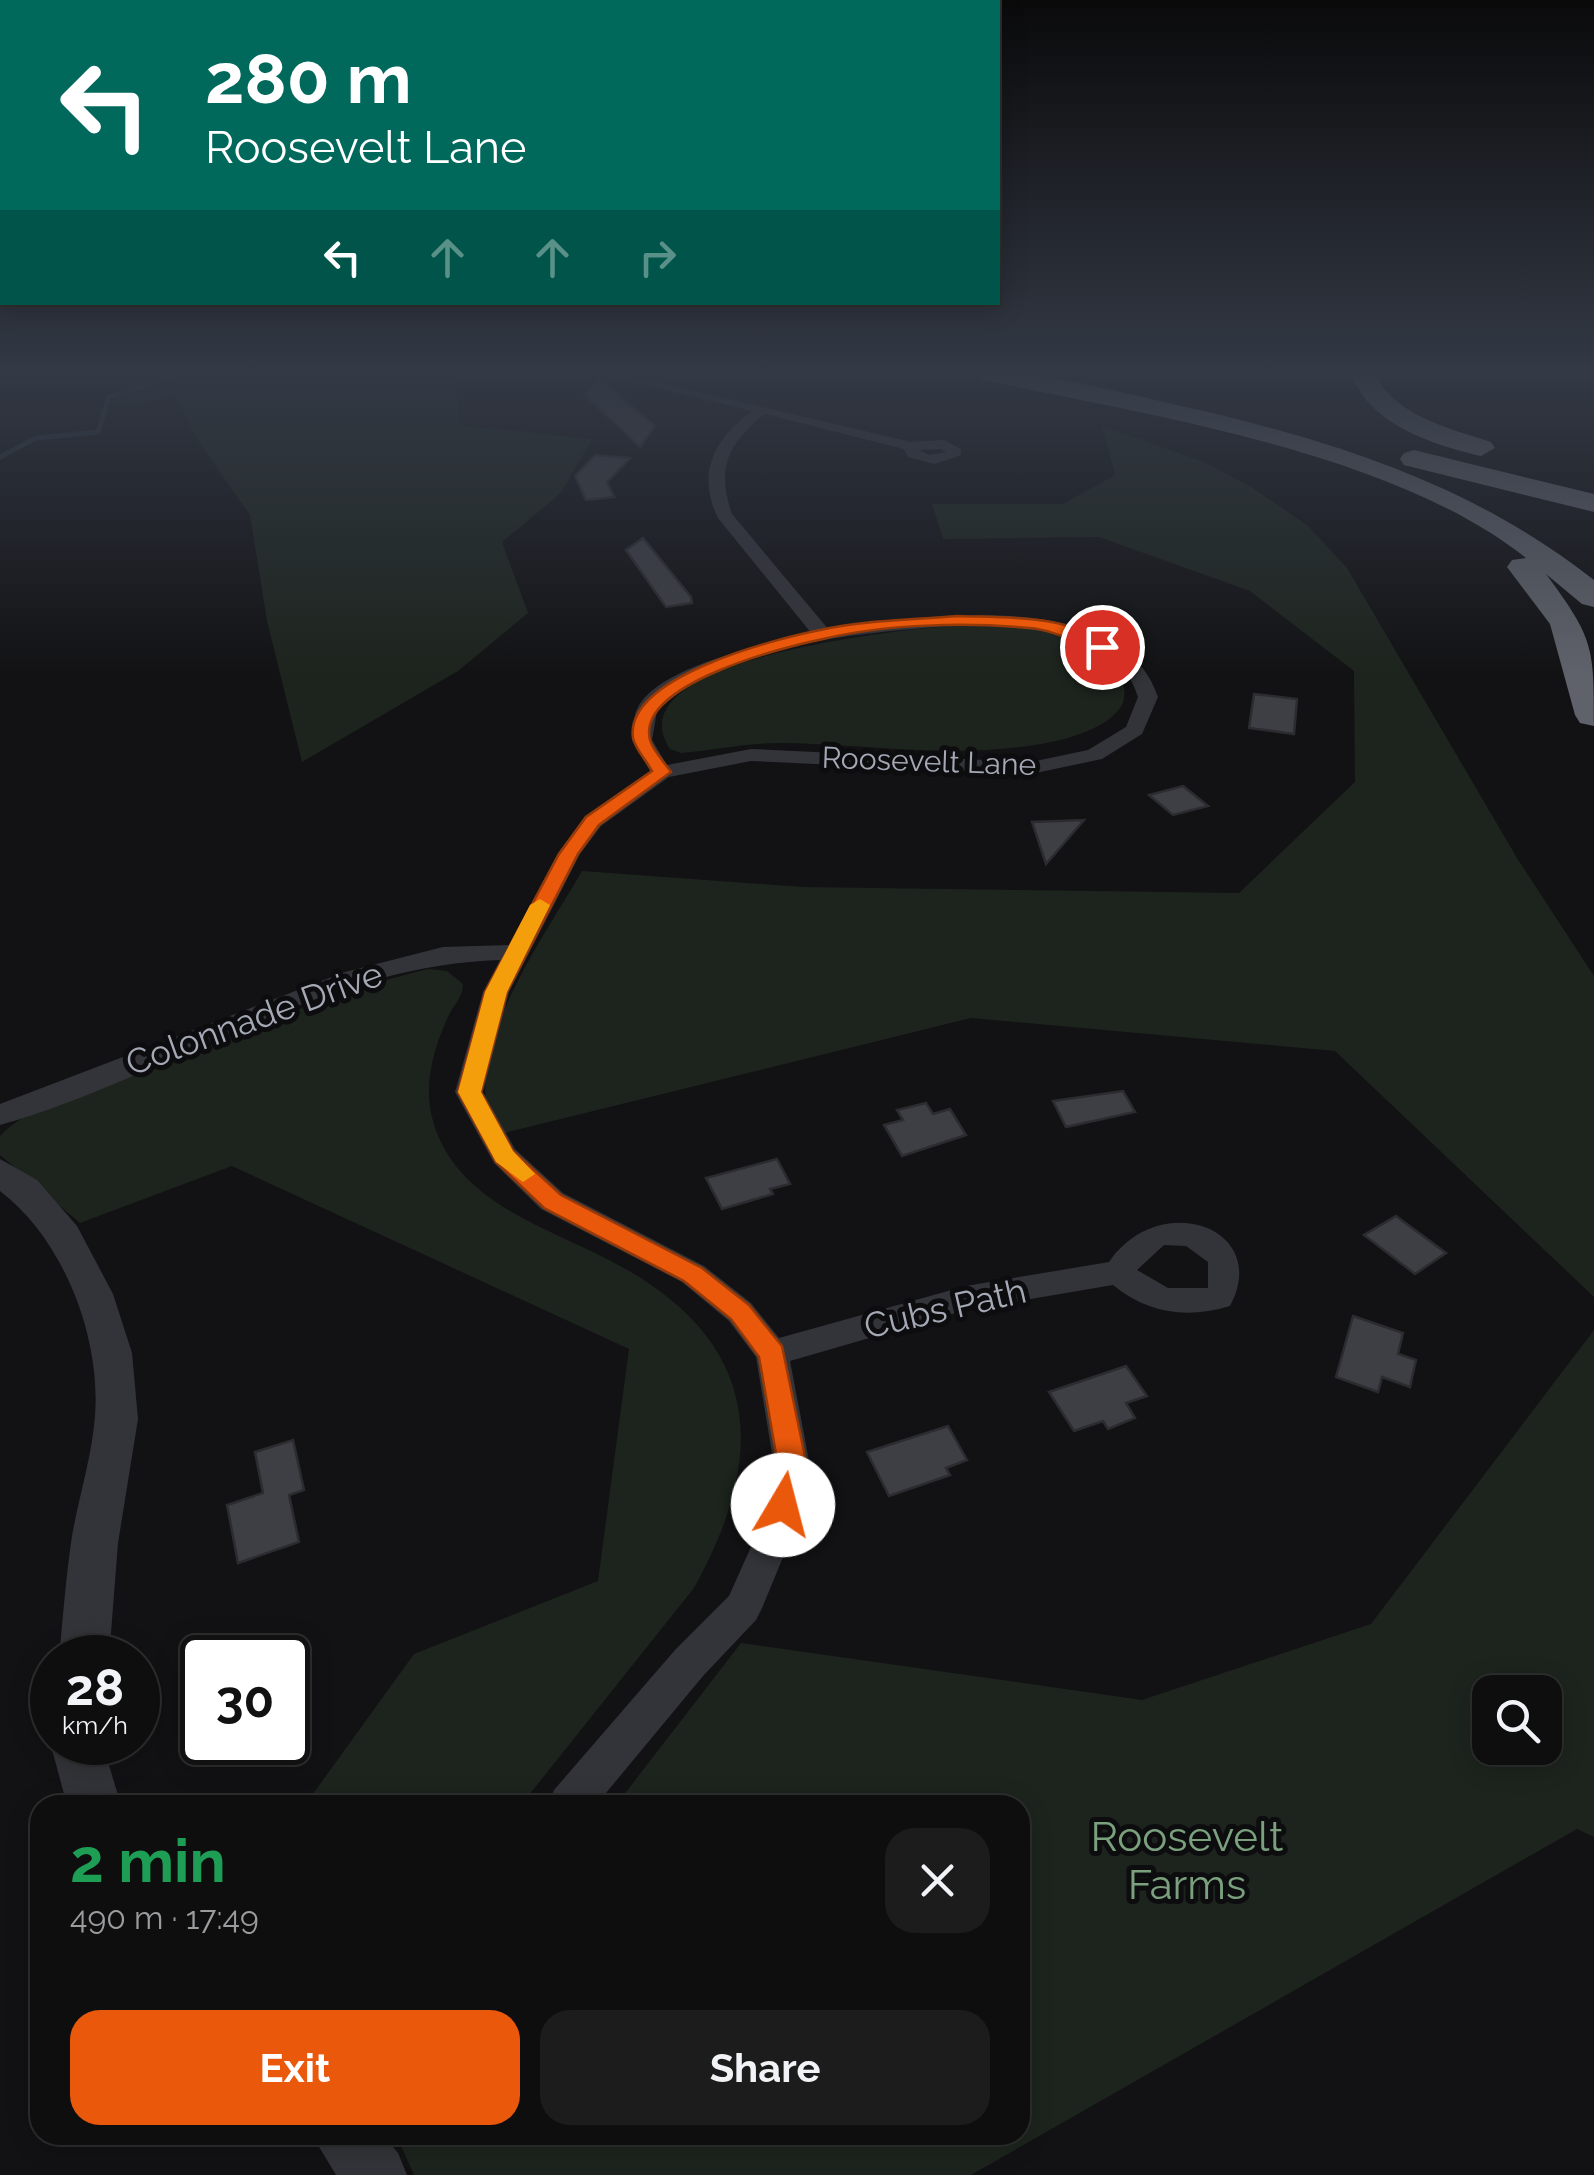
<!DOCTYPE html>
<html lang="en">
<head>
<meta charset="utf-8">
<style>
	:root { --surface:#0e0e0f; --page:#1c1c1d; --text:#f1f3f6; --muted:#9b9c9e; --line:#2e2e2f; --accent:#ea580c }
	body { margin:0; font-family:Raleway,sans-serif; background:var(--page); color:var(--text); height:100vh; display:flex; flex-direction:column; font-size:38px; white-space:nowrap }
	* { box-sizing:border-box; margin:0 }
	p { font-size:32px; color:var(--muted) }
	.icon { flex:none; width:55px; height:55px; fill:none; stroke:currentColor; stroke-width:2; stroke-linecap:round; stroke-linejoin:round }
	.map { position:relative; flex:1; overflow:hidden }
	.drawer { position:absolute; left:30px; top:1795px; width:1000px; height:350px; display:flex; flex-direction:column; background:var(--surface); border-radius:30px; box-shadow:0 5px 25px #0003,0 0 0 2px var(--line) }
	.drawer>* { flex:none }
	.top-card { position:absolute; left:0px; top:0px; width:1000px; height:305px; box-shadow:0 5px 25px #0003,0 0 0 2px var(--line); background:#00695c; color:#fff; overflow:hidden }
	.fabs { position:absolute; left:1472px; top:1675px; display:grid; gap:20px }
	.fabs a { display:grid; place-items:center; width:90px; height:90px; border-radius:20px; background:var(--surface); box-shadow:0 5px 25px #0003,0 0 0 2px var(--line); font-size:50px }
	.speed { position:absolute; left:30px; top:1635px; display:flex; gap:20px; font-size:50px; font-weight:700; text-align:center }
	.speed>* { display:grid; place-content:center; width:130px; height:130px; border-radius:50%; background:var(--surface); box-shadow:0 5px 25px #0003,0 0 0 2px var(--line); line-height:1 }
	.speed small { font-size:25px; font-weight:400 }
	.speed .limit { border:5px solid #111; border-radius:15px; background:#fff; color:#111 }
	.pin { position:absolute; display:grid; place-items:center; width:85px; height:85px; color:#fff; margin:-42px; border:5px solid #fff; border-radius:50%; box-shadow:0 2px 10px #0007 }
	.me { position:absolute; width:110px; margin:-55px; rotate:8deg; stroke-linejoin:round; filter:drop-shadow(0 0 8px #0008) }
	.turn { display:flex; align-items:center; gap:35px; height:210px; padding:0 40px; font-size:45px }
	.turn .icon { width:130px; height:130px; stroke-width:2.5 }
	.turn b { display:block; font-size:70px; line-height:85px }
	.lanes { display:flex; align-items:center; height:95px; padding:0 40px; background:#0003; justify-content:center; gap:50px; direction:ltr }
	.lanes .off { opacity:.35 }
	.round { display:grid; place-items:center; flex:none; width:105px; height:105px; border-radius:30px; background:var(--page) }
	.head { display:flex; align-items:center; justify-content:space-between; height:170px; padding:0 40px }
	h1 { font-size:60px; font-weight:700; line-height:75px; color:#1e9e55 }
	.cta { display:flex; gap:20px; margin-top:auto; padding:20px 40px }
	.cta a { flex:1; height:115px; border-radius:30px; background:var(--accent); color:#fff; font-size:40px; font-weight:700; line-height:115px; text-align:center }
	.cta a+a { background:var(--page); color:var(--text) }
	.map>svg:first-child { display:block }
</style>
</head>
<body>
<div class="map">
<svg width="1594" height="2175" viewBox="0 0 1594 2175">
	<rect width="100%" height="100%" fill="#121214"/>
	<g fill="#1d241d" fill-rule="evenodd">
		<polygon points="0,372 456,372 459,425 592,439 561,493 502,542 528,613 458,671 302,762 267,621 250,515 200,444 176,398 113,404 116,389 50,385 0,390"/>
		<path d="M1102 426 1204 462 1253 488 1308 526 1347 568 1517 858 1594 976V1297L1335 1051 971 1018 496 1135C454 1058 544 938 582 871L802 887 1239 893 1355 782 1354 671 1250 591 1099 537 943 539 932 504H1063L1115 475Z"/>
		<path d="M959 625C1002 625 1047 626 1086 644 1098 650 1106 659 1114 669 1150 713 1085 735 1051 742 962 760 876 745 786 743 750 742 716 750 681 753L670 749C609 657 911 629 959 625Z"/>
		<path d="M428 969 447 971 463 984C463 998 453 1005 448 1017 433 1050 423 1086 433 1121 455 1200 542 1226 607 1259 759 1336 772 1448 694 1588L521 1805H305L414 1654 598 1581 629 1349 232 1166 80 1223 0 1155V1136C30 1104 91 1091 132 1075 229 1037 326 994 428 969Z"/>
		<path d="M1594 1330V1837L1577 1829 971 2175H414L396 2135H1020V1805H616L741 1643 1142 1700 1371 1624ZM1545 1692V1748H1490V1692Z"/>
	</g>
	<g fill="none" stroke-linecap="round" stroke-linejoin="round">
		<polyline stroke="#293138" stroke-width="5" points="0,457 36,438 98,432 109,397 184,372"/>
	</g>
	<g fill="#3e3f44" stroke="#2c2c30" stroke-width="2.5">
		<polygon points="600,379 655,426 640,447 584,394"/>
		<polygon points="595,455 630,458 607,482 614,497 586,500 575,476"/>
		<polygon points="643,538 691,597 692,603 666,607 626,550"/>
		<polygon points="1254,694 1297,699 1294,734 1249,728"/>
		<polygon points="1183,786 1208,806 1173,815 1149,795"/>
		<polygon points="1084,820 1046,864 1032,822"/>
		<polygon points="1123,1091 1135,1112 1066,1127 1053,1101"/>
		<polygon points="926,1103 933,1114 950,1109 966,1135 902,1156 884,1125 903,1120 897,1110"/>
		<polygon points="777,1159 790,1184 770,1189 773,1194 722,1209 706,1178"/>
		<polygon points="1396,1216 1446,1253 1415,1274 1364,1235"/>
		<polygon points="1353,1316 1403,1333 1398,1354 1416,1360 1410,1387 1382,1377 1378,1392 1336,1377"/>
		<polygon points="1126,1366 1147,1396 1126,1403 1135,1418 1108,1429 1103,1421 1074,1431 1049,1392"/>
		<polygon points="948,1426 967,1460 946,1468 950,1475 889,1496 867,1452"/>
		<polygon points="293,1440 304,1490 289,1495 299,1542 238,1563 227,1505 263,1493 255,1452"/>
	</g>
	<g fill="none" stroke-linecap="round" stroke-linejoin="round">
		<path fill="#333439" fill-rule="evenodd" d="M613 372 911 442 944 440 961 449V455L935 464 908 457 904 449 765 414C728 443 716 468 732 514L829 630C918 617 1121 584 1158 697L1142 734 1102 759 1031 774 751 761 669 777 601 826 580 854 509 992 483 1092 515 1149 563 1193 704 1266 751 1303 779 1338 966 1286 1109 1262C1160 1188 1272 1228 1230 1306 1187 1319 1149 1314 1113 1285L966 1310 790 1361 811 1471 791 1538 762 1608 756 1620 703 1676 596 1805H548L554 1790 675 1650 729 1596 755 1538 775 1471 756 1357 729 1321 682 1282 541 1209 494 1163 455 1092 483 992 500 960C323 965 168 1077 0 1125V1104L345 972 443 947 509 945 558 853 585 816 650 771 632 740C633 731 633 718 637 709 657 666 769 643 812 634L718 518C696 473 714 439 752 411L613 377ZM941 449 946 452 929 455 919 450ZM958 625C1019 628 1117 626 1138 697L1126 727 1088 750 1031 762 751 749 667 765 652 740 657 711C732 640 859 634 958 625ZM1164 1245 1186 1246 1208 1262V1288H1168L1137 1270Z"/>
		<g fill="#333439" fill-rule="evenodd">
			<path d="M0 1159 37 1180 77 1226 113 1294 132 1353 138 1419 118 1543 109 1658H59C63 1617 66 1576 72 1536 79 1496 92 1456 95 1416 101 1337 64 1240 0 1191Z"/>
			<polygon points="52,1736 52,1742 102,1742 121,1805 67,1805 50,1742"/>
			<polygon points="312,2135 383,2135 398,2153 407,2175 336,2175"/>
		</g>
		<g fill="#5f626a" fill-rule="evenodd">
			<path d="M971 372C1035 371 1098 387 1160 401 1317 436 1466 479 1594 580V607L1582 604 1546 574C1594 639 1594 646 1594 726L1580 723 1575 715 1550 624 1507 567 1512 560 1526 558C1393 452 1149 415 984 380Z"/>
			<path d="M1351 372H1375C1391 415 1452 429 1491 442L1495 448 1481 456C1433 445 1366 423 1351 372Z"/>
			<polygon points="1414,450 1594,494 1594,512 1404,465 1400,459 1404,453"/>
		</g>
	</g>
	<linearGradient id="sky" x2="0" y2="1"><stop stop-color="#0a0a0b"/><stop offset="0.55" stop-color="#333945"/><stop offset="1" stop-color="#333945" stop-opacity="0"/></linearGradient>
	<rect width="1594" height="676" fill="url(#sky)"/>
	<path fill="#ea580c" stroke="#983908" stroke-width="2.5" d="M958 616C1006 618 1070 614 1110 647L1102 651C1077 644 1056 630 1029 628 966 622 885 624 823 639 784 647 636 684 650 740 653 751 665 763 671 772L599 825 578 854 507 992 481 1092 513 1151 561 1195 702 1268 749 1305 782 1346 808 1471 794 1514 783 1518 773 1514 768 1505 779 1471 759 1357 731 1319 684 1281 544 1208 496 1162 458 1092 485 992 559 854 586 817 652 771C647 761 635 749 633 738 624 677 775 639 820 630 865 620 913 620 958 616Z"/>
	<polygon fill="#f59e0b" points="540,899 550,905 507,992 481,1092 513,1151 535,1174 523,1182 496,1162 458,1092 485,992 530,905"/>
	<g text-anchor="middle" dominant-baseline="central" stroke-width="10" stroke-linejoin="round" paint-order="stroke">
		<g font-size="30" fill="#a4a9b5" stroke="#0d0d0f">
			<text transform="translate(929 761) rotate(2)">Roosevelt Lane</text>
		</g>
		<g font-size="35" fill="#a4a9b5" stroke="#0d0d0f">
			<text transform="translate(254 1018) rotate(-20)">Colonnade Drive</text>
			<text transform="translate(945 1308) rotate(-13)">Cubs Path</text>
		</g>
		<g font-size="42" fill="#7aa07d" stroke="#0d0d0f">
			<text x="1187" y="1836">Roosevelt<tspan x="1187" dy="48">Farms</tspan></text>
		</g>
	</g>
</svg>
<div class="fabs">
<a><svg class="icon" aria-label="search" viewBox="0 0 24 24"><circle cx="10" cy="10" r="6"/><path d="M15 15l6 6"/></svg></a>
</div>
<div class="speed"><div>28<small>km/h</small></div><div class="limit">30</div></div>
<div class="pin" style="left:1102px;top:647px;background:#d93025"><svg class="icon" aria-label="arrive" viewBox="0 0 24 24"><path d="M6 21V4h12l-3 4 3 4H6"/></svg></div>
<svg class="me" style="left:783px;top:1505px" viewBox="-20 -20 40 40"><circle r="19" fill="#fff"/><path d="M0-13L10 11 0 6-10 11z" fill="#ea580c"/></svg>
<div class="top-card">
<div class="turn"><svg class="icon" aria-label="left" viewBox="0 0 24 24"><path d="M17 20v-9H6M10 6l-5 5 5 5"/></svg><div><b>280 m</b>Roosevelt Lane</div></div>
<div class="lanes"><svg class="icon" aria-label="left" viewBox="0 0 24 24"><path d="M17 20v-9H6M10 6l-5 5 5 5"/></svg><svg class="icon off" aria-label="ahead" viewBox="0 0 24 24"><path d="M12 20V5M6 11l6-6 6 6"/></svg><svg class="icon off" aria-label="ahead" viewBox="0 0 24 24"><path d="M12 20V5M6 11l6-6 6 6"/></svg><svg class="icon off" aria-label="right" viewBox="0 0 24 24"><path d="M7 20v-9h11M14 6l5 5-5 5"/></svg></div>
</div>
<section class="drawer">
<div class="head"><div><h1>2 min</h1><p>490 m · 17:49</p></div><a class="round"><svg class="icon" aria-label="close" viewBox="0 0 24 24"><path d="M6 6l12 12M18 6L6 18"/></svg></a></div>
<div class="cta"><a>Exit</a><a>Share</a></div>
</section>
</div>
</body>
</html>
